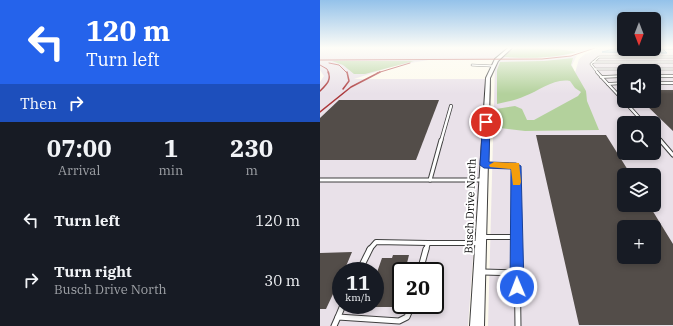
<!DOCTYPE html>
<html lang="en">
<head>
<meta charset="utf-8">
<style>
	:root { --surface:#171b24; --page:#20242c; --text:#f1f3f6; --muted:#9ea1a6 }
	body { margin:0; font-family:"IBM Plex Serif",serif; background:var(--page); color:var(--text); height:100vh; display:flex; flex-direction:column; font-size:15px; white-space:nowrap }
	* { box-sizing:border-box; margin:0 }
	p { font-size:13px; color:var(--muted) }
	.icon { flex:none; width:22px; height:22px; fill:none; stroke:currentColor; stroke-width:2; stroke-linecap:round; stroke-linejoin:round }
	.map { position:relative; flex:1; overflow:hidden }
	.drawer { display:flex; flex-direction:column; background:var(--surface); width:320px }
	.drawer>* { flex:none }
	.hud { background:#2563eb; color:#fff; overflow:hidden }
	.needle { width:26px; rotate:180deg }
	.tools { position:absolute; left:297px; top:12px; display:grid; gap:8px }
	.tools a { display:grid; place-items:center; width:44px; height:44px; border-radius:6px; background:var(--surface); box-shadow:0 2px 6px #0003; font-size:20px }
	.speed { position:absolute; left:12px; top:262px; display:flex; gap:8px; font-size:20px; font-weight:700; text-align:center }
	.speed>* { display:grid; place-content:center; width:52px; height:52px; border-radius:50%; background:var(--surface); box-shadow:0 2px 6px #0003; line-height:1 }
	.speed small { font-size:10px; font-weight:400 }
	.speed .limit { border:2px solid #111; border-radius:6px; background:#fff; color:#111 }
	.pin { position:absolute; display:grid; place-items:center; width:34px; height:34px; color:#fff; margin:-17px; border:2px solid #fff; border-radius:50%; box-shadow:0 1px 4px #0007 }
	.me { position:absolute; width:44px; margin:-22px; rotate:359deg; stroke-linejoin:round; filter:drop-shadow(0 0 3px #0008) }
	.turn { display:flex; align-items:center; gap:14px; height:84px; padding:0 20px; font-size:18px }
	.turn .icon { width:52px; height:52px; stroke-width:2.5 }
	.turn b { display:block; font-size:28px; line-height:34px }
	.then { display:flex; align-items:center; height:38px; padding:0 20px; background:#0003; gap:8px; font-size:15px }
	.eta { display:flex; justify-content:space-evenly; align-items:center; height:68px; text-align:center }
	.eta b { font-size:24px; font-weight:700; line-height:28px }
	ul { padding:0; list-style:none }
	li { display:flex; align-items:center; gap:12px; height:60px; padding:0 20px }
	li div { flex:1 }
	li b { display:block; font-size:15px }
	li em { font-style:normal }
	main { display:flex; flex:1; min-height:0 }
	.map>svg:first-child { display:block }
</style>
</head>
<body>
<main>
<section class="drawer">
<div class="hud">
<div class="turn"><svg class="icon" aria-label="left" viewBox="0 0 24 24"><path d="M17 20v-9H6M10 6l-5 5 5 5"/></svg><div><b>120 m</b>Turn left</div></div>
<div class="then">Then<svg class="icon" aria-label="right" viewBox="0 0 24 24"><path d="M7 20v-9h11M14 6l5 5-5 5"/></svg></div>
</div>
<div class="eta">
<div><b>07:00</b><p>Arrival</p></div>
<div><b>1</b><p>min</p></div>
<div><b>230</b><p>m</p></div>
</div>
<ul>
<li><svg class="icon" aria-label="left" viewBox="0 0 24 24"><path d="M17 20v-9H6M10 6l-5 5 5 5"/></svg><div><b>Turn left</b></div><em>120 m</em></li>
<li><svg class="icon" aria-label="right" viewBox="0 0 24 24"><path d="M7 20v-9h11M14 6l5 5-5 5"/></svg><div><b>Turn right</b><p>Busch Drive North</p></div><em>30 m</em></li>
</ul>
</section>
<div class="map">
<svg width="353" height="326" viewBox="0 0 353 326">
	<rect width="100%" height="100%" fill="#fdfaed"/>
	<g fill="#e9e1e9" fill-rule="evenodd">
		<path d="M0 48H187L173 59H114L74 66 34 79H166L148 326H0V82L4 76 0 70ZM21 271H55V305H21ZM81 271H115V305H81Z"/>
		<polygon points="193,48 274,48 240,57 179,59"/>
		<path d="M280 48H353V326H168L175 66 178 60H219L257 55 252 65 255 73 259 59 265 54ZM304 71H334V101H304ZM304 123H334V153H304ZM304 175H334V205H304ZM304 227H334V257H304Z"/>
	</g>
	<g fill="#b3d19c">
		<path d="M197 48H233L256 52C232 59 208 58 184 57L190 51Z"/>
		<path d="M253 58 251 65 266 91 267 101 279 130 205 131 180 128 176 109 195 106 202 109 207 120H214L258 96 261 92 255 88 250 81C234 78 219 91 205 96 196 100 186 102 177 104V70L180 62 224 61Z"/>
		<polygon points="12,61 94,61 45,74 34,74 23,65"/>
	</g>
	<polygon fill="#b7d8ee" stroke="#478abc" points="297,48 304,49 353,49 343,49 347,53 282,52"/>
	<g fill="#534d49" fill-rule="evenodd">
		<polygon points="334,90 353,90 353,131 322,101 334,101"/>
		<polygon points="19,100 119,100 96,160 0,160 0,118"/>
		<path d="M216 135H286L311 175H304V205H329L353 244V325H259ZM304 227H334V257H304Z"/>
		<polygon points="32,252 24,271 21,271 21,277 6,309 0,309 0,253"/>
		<polygon points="73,255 89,255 85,271 81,271 81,291 77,307 55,307 55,278 62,258 72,258"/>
	</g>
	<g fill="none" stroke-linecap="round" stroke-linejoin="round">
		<g stroke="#3f3f3f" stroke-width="2.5">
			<g id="service-far5">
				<polyline points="273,62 353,62"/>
				<polyline points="152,65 172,66"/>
				<polyline points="275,69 353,69"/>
				<polyline points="278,73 271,64 279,57 353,57"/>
			</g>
		</g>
		<g stroke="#3f3f3f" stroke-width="3.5">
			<g id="service-far4">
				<polyline points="277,72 288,84"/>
				<polyline points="334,76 353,76"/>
				<polyline points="281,77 304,76"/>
				<polyline points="304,83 288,84 304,101"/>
				<polyline points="334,83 353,83"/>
				<polyline points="304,101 306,103"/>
			</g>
		</g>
		<g stroke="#3f3f3f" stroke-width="4">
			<g id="service-far3">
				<polyline points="305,102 324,123"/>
				<polyline points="334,134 341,141"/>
				<polyline points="121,141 131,106"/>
			</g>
		</g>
		<g stroke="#3f3f3f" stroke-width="5">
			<g id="service-far2">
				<polyline points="340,140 353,155"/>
				<polyline points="164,165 196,166 196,190"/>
				<polyline points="0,180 162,180"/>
				<polyline points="110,180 121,140"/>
			</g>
		</g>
		<g stroke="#3f3f3f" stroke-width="6">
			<g id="service-far1">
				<polyline points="196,189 197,250"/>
				<polyline points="163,237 197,237"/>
				<polyline points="49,250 56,242 108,243"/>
				<polyline points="106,250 108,243 159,243"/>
			</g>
		</g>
		<g stroke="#3f3f3f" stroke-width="7">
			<g id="service">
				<polyline points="197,249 198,326"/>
				<polyline points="39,271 50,249"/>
				<polyline points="100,271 106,249"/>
				<polyline points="163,272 197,273"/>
				<polyline points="18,317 23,305"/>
				<polyline points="14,326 18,317 79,321 87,317 92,305"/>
			</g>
		</g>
		<g stroke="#3f3f3f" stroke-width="2">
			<polygon id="tertiary" points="188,48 192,48 178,61 170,78 164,326 150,326 166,78 175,59"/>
		</g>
		<use href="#service-far5" stroke="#fff" stroke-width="1.5"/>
		<use href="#service-far4" stroke="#fff" stroke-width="2"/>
		<use href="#service-far3" stroke="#fff" stroke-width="2.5"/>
		<use href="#service-far2" stroke="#fff" stroke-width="3"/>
		<use href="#service-far1" stroke="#fff" stroke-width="4"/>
		<use href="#service" stroke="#fff" stroke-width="5"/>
		<use href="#tertiary" fill="#fff" fill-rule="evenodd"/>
		<g stroke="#aa3538" stroke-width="1">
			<polyline points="0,60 222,59 251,56 275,48"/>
			<polyline points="9,63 19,65 27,73"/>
			<polyline points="0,65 7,69 9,73"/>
			<polyline points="57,73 90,63"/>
		</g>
		<g stroke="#aa3538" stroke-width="1.5">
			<polyline points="23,89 29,81 27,72"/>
			<path d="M0 91C6 85 12 80 8 72"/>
			<polyline points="0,112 31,87 60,72"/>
		</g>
	</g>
	<linearGradient id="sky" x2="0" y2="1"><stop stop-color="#94c2ea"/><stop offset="0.51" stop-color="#fefdf7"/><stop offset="1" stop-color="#fefdf7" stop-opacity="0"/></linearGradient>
	<rect width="353" height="94" fill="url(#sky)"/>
	<polygon fill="#2563eb" stroke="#184099" points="163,120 170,122 169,162 196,163 201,166 204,287 202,292 197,294 192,292 190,287 191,169 164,168 160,165"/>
	<polygon fill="#f59e0b" points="174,162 199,163 201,182 200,185 193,185 191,169 170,167 169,165"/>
	<g text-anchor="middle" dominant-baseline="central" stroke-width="4" stroke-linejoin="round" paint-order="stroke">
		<g font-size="11" fill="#0c0c0c" stroke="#fff">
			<text transform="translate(150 206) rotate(-88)">Busch Drive North</text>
		</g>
	</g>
</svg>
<div class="tools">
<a><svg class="needle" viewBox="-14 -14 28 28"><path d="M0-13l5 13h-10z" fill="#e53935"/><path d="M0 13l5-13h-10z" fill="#9ea1a6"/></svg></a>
<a><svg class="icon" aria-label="sound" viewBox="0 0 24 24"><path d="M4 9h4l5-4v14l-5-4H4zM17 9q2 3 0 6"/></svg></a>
<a><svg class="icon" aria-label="search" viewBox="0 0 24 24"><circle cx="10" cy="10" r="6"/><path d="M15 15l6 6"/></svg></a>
<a><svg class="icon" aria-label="layers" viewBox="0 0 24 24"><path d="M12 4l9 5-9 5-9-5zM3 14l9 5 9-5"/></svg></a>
<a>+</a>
</div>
<div class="speed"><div>11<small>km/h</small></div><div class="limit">20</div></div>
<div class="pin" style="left:166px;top:122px;background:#d93025"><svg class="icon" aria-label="arrive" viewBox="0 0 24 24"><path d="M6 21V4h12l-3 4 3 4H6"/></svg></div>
<svg class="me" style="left:197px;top:287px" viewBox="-20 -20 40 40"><circle r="17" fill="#2563eb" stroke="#fff" stroke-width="3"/><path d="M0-11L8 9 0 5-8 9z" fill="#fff"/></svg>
</div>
</main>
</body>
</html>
